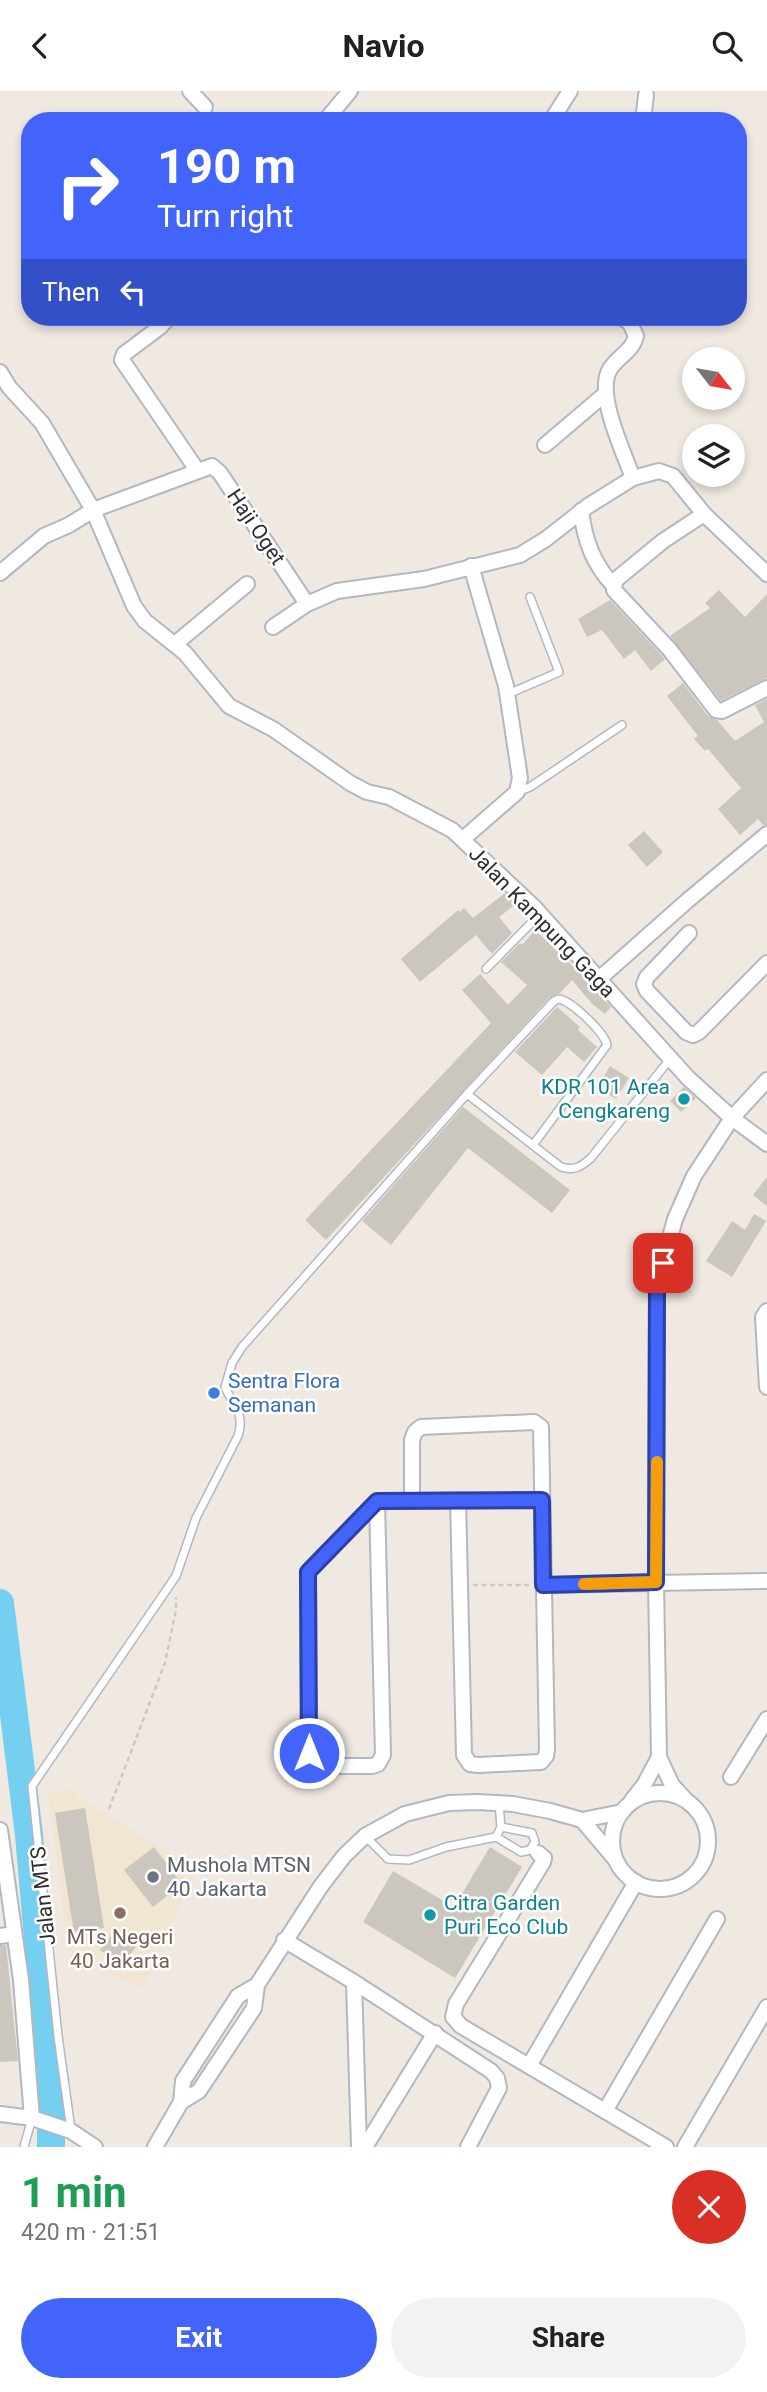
<!DOCTYPE html>
<html lang="en">
<head>
<meta charset="utf-8">
<style>
	:root { --surface:#fff; --page:#f2f2f2; --text:#202124; --muted:#757577; --accent:#4264fb }
	body { margin:0; font-family:Roboto,sans-serif; background:var(--page); color:var(--text); height:100vh; display:flex; flex-direction:column; font-size:26px; white-space:nowrap }
	* { box-sizing:border-box; margin:0 }
	p { font-size:23px; color:var(--muted) }
	.icon { flex:none; width:38px; height:38px; fill:none; stroke:currentColor; stroke-width:2; stroke-linecap:round; stroke-linejoin:round }
	.map { position:relative; height:2056px; overflow:hidden }
	.details { display:flex; flex-direction:column; background:var(--surface); flex:1 }
	.details>* { flex:none }
	.hud { position:absolute; left:21px; top:21px; width:726px; height:214px; border-radius:28px; box-shadow:0 4px 10px #0003; background:#4264fb; color:#fff; overflow:hidden }
	.needle { width:46px; rotate:121deg }
	.controls { position:absolute; left:682px; top:256px; display:grid; gap:14px }
	.controls a { display:grid; place-items:center; width:63px; height:63px; border-radius:50%; background:var(--surface); box-shadow:0 4px 10px #0003; font-size:35px }
	.pin { position:absolute; display:grid; place-items:center; width:60px; height:60px; color:#fff; margin:-30px; border-radius:14px; box-shadow:0 4px 10px #0006 }
	.me { position:absolute; width:77px; margin:-38px; rotate:0deg; stroke-linejoin:round; filter:drop-shadow(0 0 5px #0008) }
	.turn { display:flex; align-items:center; gap:24px; height:147px; padding:0 21px; font-size:32px }
	.turn .icon { width:91px; height:91px; stroke-width:2.5 }
	.turn b { display:block; font-size:49px; line-height:60px }
	.then { display:flex; align-items:center; height:66px; padding:0 21px; background:#0003; gap:14px; font-size:26px }
	.round { display:grid; place-items:center; flex:none; width:74px; height:74px; border-radius:37px; background:var(--page) }
	.summary { display:flex; align-items:center; justify-content:space-between; height:119px; padding:0 21px }
	h1 { font-size:42px; font-weight:700; line-height:52px; color:#1e9e55 }
	.primary-button { display:flex; gap:14px; margin-top:auto; padding:14px 21px }
	.primary-button a { flex:1; height:80px; border-radius:42px; background:var(--accent); color:#fff; font-size:28px; font-weight:700; line-height:80px; text-align:center }
	.primary-button a+a { background:var(--page); color:var(--text) }
	header { display:flex; justify-content:space-between; align-items:center; height:91px; padding:0 21px; background:var(--surface); font-size:32px; font-weight:700 }
	.map>svg:first-child { display:block }
</style>
</head>
<body>
<header><svg class="icon" aria-label="back" viewBox="0 0 24 24"><path d="M15 5l-7 7 7 7"/></svg>Navio<svg class="icon" aria-label="search" viewBox="0 0 24 24"><circle cx="10" cy="10" r="6"/><path d="M15 15l6 6"/></svg></header>
<div class="map">
<svg width="767" height="2056" viewBox="0 0 767 2056">
	<rect width="100%" height="100%" fill="#efe9e1"/>
	<polygon fill="#f0e6d1" points="74,1698 76,1705 196,1778 143,1897 69,1865 48,1701"/>
	<g fill="none" stroke-linecap="round" stroke-linejoin="round">
		<polyline stroke="#75cff0" stroke-width="28" points="0,1512 29,1744 51,1996 51,2056"/>
	</g>
	<g fill="#cbc7bf">
		<polygon points="719,499 745,526 767,503 767,587 721,610 670,545 710,517 705,512"/>
		<polygon points="610,509 665,568 651,580 635,559 624,568 602,539 587,546 578,528"/>
		<polygon points="683,592 708,625 717,629 735,650 764,631 755,614 767,608 767,734 763,734 758,728 740,744 718,718 741,697 708,658 705,660 694,648 698,645 667,605"/>
		<polygon points="644,740 663,761 647,776 628,754"/>
		<polygon points="505,802 516,813 499,826 512,842 492,863 476,844 420,891 401,868 458,819 460,821 464,817 473,827"/>
		<polygon points="535,839 581,883 611,916 605,923 592,913 572,889 560,902 549,907 326,1149 305,1129 491,932 462,899 480,883 508,914 527,894 501,871 520,852 522,854"/>
		<polygon points="557,916 580,936 578,939 597,956 584,971 567,956 542,984 515,961"/>
		<polygon points="610,975 629,987 616,1008 598,996"/>
		<polygon points="684,996 696,1007 681,1021 670,1010"/>
		<polygon points="463,1016 570,1099 552,1122 468,1057 391,1154 362,1130"/>
		<polygon points="767,1086 767,1115 753,1104"/>
		<polygon points="754,1123 766,1130 732,1186 706,1170 732,1130 745,1139"/>
		<polygon points="85,1717 104,1837 74,1842 55,1722"/>
		<polygon points="154,1756 182,1793 153,1816 124,1779"/>
		<polygon points="490,1756 522,1776 455,1887 363,1831 393,1780 454,1816"/>
		<polygon points="117,1837 138,1853 121,1875 100,1859"/>
		<polygon points="0,1854 6,1854 18,1970 0,1971"/>
	</g>
	<g fill="none" stroke-linecap="round" stroke-linejoin="round">
		<g stroke="#b4b7c1" stroke-width="10">
			<g id="lane">
				<polyline points="508,603 559,581 530,506"/>
				<polyline points="517,701 530,696 622,634"/>
				<polyline points="486,878 540,823"/>
				<path d="M467 1003 553 911 558 908C570 908 605 942 607 954L533 1054"/>
				<polyline points="365,1745 388,1768 409,1769 446,1756 496,1746 501,1736 499,1712"/>
				<polyline points="496,1746 521,1761 530,1759 535,1751 532,1742 501,1736"/>
				<path d="M71 2039 58 1945 32 1695 176 1485 196 1427 238 1345C245 1323 234 1316 225 1296L232 1272 242 1256 467 1003 561 1076C574 1080 581 1076 591 1067L670 968"/>
				<polyline points="24,2056 32,2027"/>
			</g>
		</g>
		<g stroke="#b4b7c1" stroke-width="18">
			<g id="street">
				<polyline points="190,0 205,16"/>
				<polyline points="325,30 350,0"/>
				<polyline points="551,30 570,0"/>
				<polyline points="643,30 646,4"/>
				<polyline points="169,226 160,236 124,263 122,269 197,379"/>
				<path d="M621 226 630 232 636 245C632 261 618 265 610 278 595 302 624 362 633 387"/>
				<polyline points="0,281 9,296 42,332 93,419 134,515 145,530 185,562 229,615 273,638 350,692 367,701 389,706 452,739 534,816 688,987 732,1027 767,1053"/>
				<polyline points="545,354 605,303"/>
				<path d="M581 420C585 450 593 473 614 495"/>
				<polyline points="704,423 663,450 618,487 615,491 614,499 670,559 716,619 722,620 767,597"/>
				<polyline points="0,482 44,445 69,434 93,419 212,375 220,382 307,513"/>
				<polyline points="273,536 307,513 337,500 424,488 520,464 546,448 588,415 633,387 659,380 673,385 704,423 767,483"/>
				<polyline points="175,553 247,493"/>
				<polyline points="463,748 517,701 520,687 506,595 471,475"/>
				<polyline points="689,842 647,886 644,893 647,900 686,941 693,944 699,941 767,872"/>
				<polyline points="599,888 687,810 767,743"/>
				<polyline points="767,1220 763,1226 767,1296"/>
				<polyline points="412,1409 412,1349 415,1341 421,1336 534,1331 541,1336 547,1658 546,1665 541,1671 478,1674 470,1673 464,1664 458,1409"/>
				<polyline points="377,1410 383,1664 378,1673 372,1675 318,1675 312,1672 309,1662 308,1481 377,1410 542,1409"/>
				<polyline points="543,1494 767,1490"/>
				<polyline points="731,1686 767,1628"/>
				<circle cx="660" cy="1750" r="48"/>
				<polyline points="685,1708 672,1694 659,1666 656,1491 657,1193 675,1128 694,1085 732,1027 767,989"/>
				<polyline points="632,1709 644,1694 659,1666"/>
				<polyline points="582,1729 615,1768"/>
				<polyline points="0,1739 21,1889 32,2027"/>
				<polyline points="538,1762 544,1767 543,1771 456,1913 453,1926 461,1935 666,2056"/>
				<polyline points="0,1845 14,1843"/>
				<polyline points="284,1849 354,1891 491,1980 497,1987 499,1997 468,2056"/>
				<polyline points="354,1891 359,2056"/>
				<polyline points="529,1975 636,1791"/>
				<polyline points="181,2011 183,1990 238,1905 257,1894"/>
				<polyline points="605,2020 717,1828"/>
				<polyline points="0,2023 32,2027 71,2040 95,2056"/>
				<polyline points="155,2056 181,2011 199,2000 254,1917 257,1894 321,1795 344,1765 365,1745 405,1723 449,1712 477,1711 513,1713 550,1720 582,1729 622,1721"/>
				<polyline points="365,2056 435,1942"/>
				<polyline points="685,2056 767,1916"/>
			</g>
		</g>
		<g stroke="#c9c9c9" stroke-width="2.5" stroke-dasharray="5 3.5" stroke-linecap="butt">
			<polyline points="473,1494 529,1494"/>
			<polyline points="109,1718 165,1572 176,1519 176,1506"/>
		</g>
		<use href="#lane" stroke="#fff" stroke-width="7"/>
		<use href="#street" stroke="#fff" stroke-width="14"/>
	</g>
	<g fill="none" stroke-linecap="round" stroke-linejoin="round">
		<g stroke="#2b41a3" stroke-width="18">
			<polyline id="route" points="309,1662 308,1481 377,1410 542,1409 543,1494 656,1491 657,1193 663,1172"/>
		</g>
		<use href="#route" stroke="#4264fb" stroke-width="12"/>
		<polyline stroke="#f59e0b" stroke-width="12" points="584,1493 656,1491 657,1371"/>
	</g>
	<g fill="#0f9aa8" stroke="#fff" stroke-width="2.5">
		<circle cx="684" cy="1008" r="7"/>
		<circle cx="430" cy="1824" r="7"/>
	</g>
	<circle fill="#3f7fe0" stroke="#fff" stroke-width="2.5" cx="214" cy="1302" r="7"/>
	<circle fill="#6b7280" stroke="#fff" stroke-width="2.5" cx="153" cy="1786" r="7"/>
	<circle fill="#8d6e63" stroke="#fff" stroke-width="2.5" cx="120" cy="1822" r="7"/>
	<g text-anchor="middle" dominant-baseline="central" stroke-width="5" stroke-linejoin="round" paint-order="stroke">
		<g font-size="21" fill="#2e2e2e" stroke="#fff">
			<text transform="translate(256 436) rotate(56)">Haji Oget</text>
			<text transform="translate(542 831) rotate(46)">Jalan Kampung Gaga</text>
			<text transform="translate(43 1805) rotate(-96)">Jalan MTS</text>
		</g>
		<g font-size="21" fill="#0d838f" stroke="#fff" text-anchor="end">
			<text x="670" y="996">KDR 101 Area<tspan x="670" dy="24">Cengkareng</tspan></text>
			<text x="444" y="1812" text-anchor="start">Citra Garden<tspan x="444" dy="24">Puri Eco Club</tspan></text>
		</g>
		<g font-size="21" fill="#366cbe" stroke="#fff" text-anchor="start">
			<text x="228" y="1290">Sentra Flora<tspan x="228" dy="24">Semanan</tspan></text>
		</g>
		<g font-size="21" fill="#5b616d" stroke="#fff" text-anchor="start">
			<text x="167" y="1774">Mushola MTSN<tspan x="167" dy="24">40 Jakarta</tspan></text>
		</g>
		<g font-size="21" fill="#785e54" stroke="#fff">
			<text x="120" y="1846">MTs Negeri<tspan x="120" dy="24">40 Jakarta</tspan></text>
		</g>
	</g>
</svg>
<div class="controls">
<a><svg class="needle" viewBox="-14 -14 28 28"><path d="M0-13l5 13h-10z" fill="#e53935"/><path d="M0 13l5-13h-10z" fill="#757577"/></svg></a>
<a><svg class="icon" aria-label="layers" viewBox="0 0 24 24"><path d="M12 4l9 5-9 5-9-5zM3 14l9 5 9-5"/></svg></a>
</div>
<div class="pin" style="left:663px;top:1172px;background:#d93025"><svg class="icon" aria-label="arrive" viewBox="0 0 24 24"><path d="M6 21V4h12l-3 4 3 4H6"/></svg></div>
<svg class="me" style="left:309px;top:1662px" viewBox="-20 -20 40 40"><circle r="17" fill="#4264fb" stroke="#fff" stroke-width="3"/><path d="M0-11L8 9 0 5-8 9z" fill="#fff"/></svg>
<div class="hud">
<div class="turn"><svg class="icon" aria-label="right" viewBox="0 0 24 24"><path d="M7 20v-9h11M14 6l5 5-5 5"/></svg><div><b>190 m</b>Turn right</div></div>
<div class="then">Then<svg class="icon" aria-label="left" viewBox="0 0 24 24"><path d="M17 20v-9H6M10 6l-5 5 5 5"/></svg></div>
</div>
</div>
<section class="details">
<div class="summary"><div><h1>1 min</h1><p>420 m · 21:51</p></div><a class="round" style="background:#d93025;color:#fff"><svg class="icon" aria-label="close" viewBox="0 0 24 24"><path d="M6 6l12 12M18 6L6 18"/></svg></a></div>
<div class="primary-button"><a>Exit</a><a>Share</a></div>
</section>
</body>
</html>
